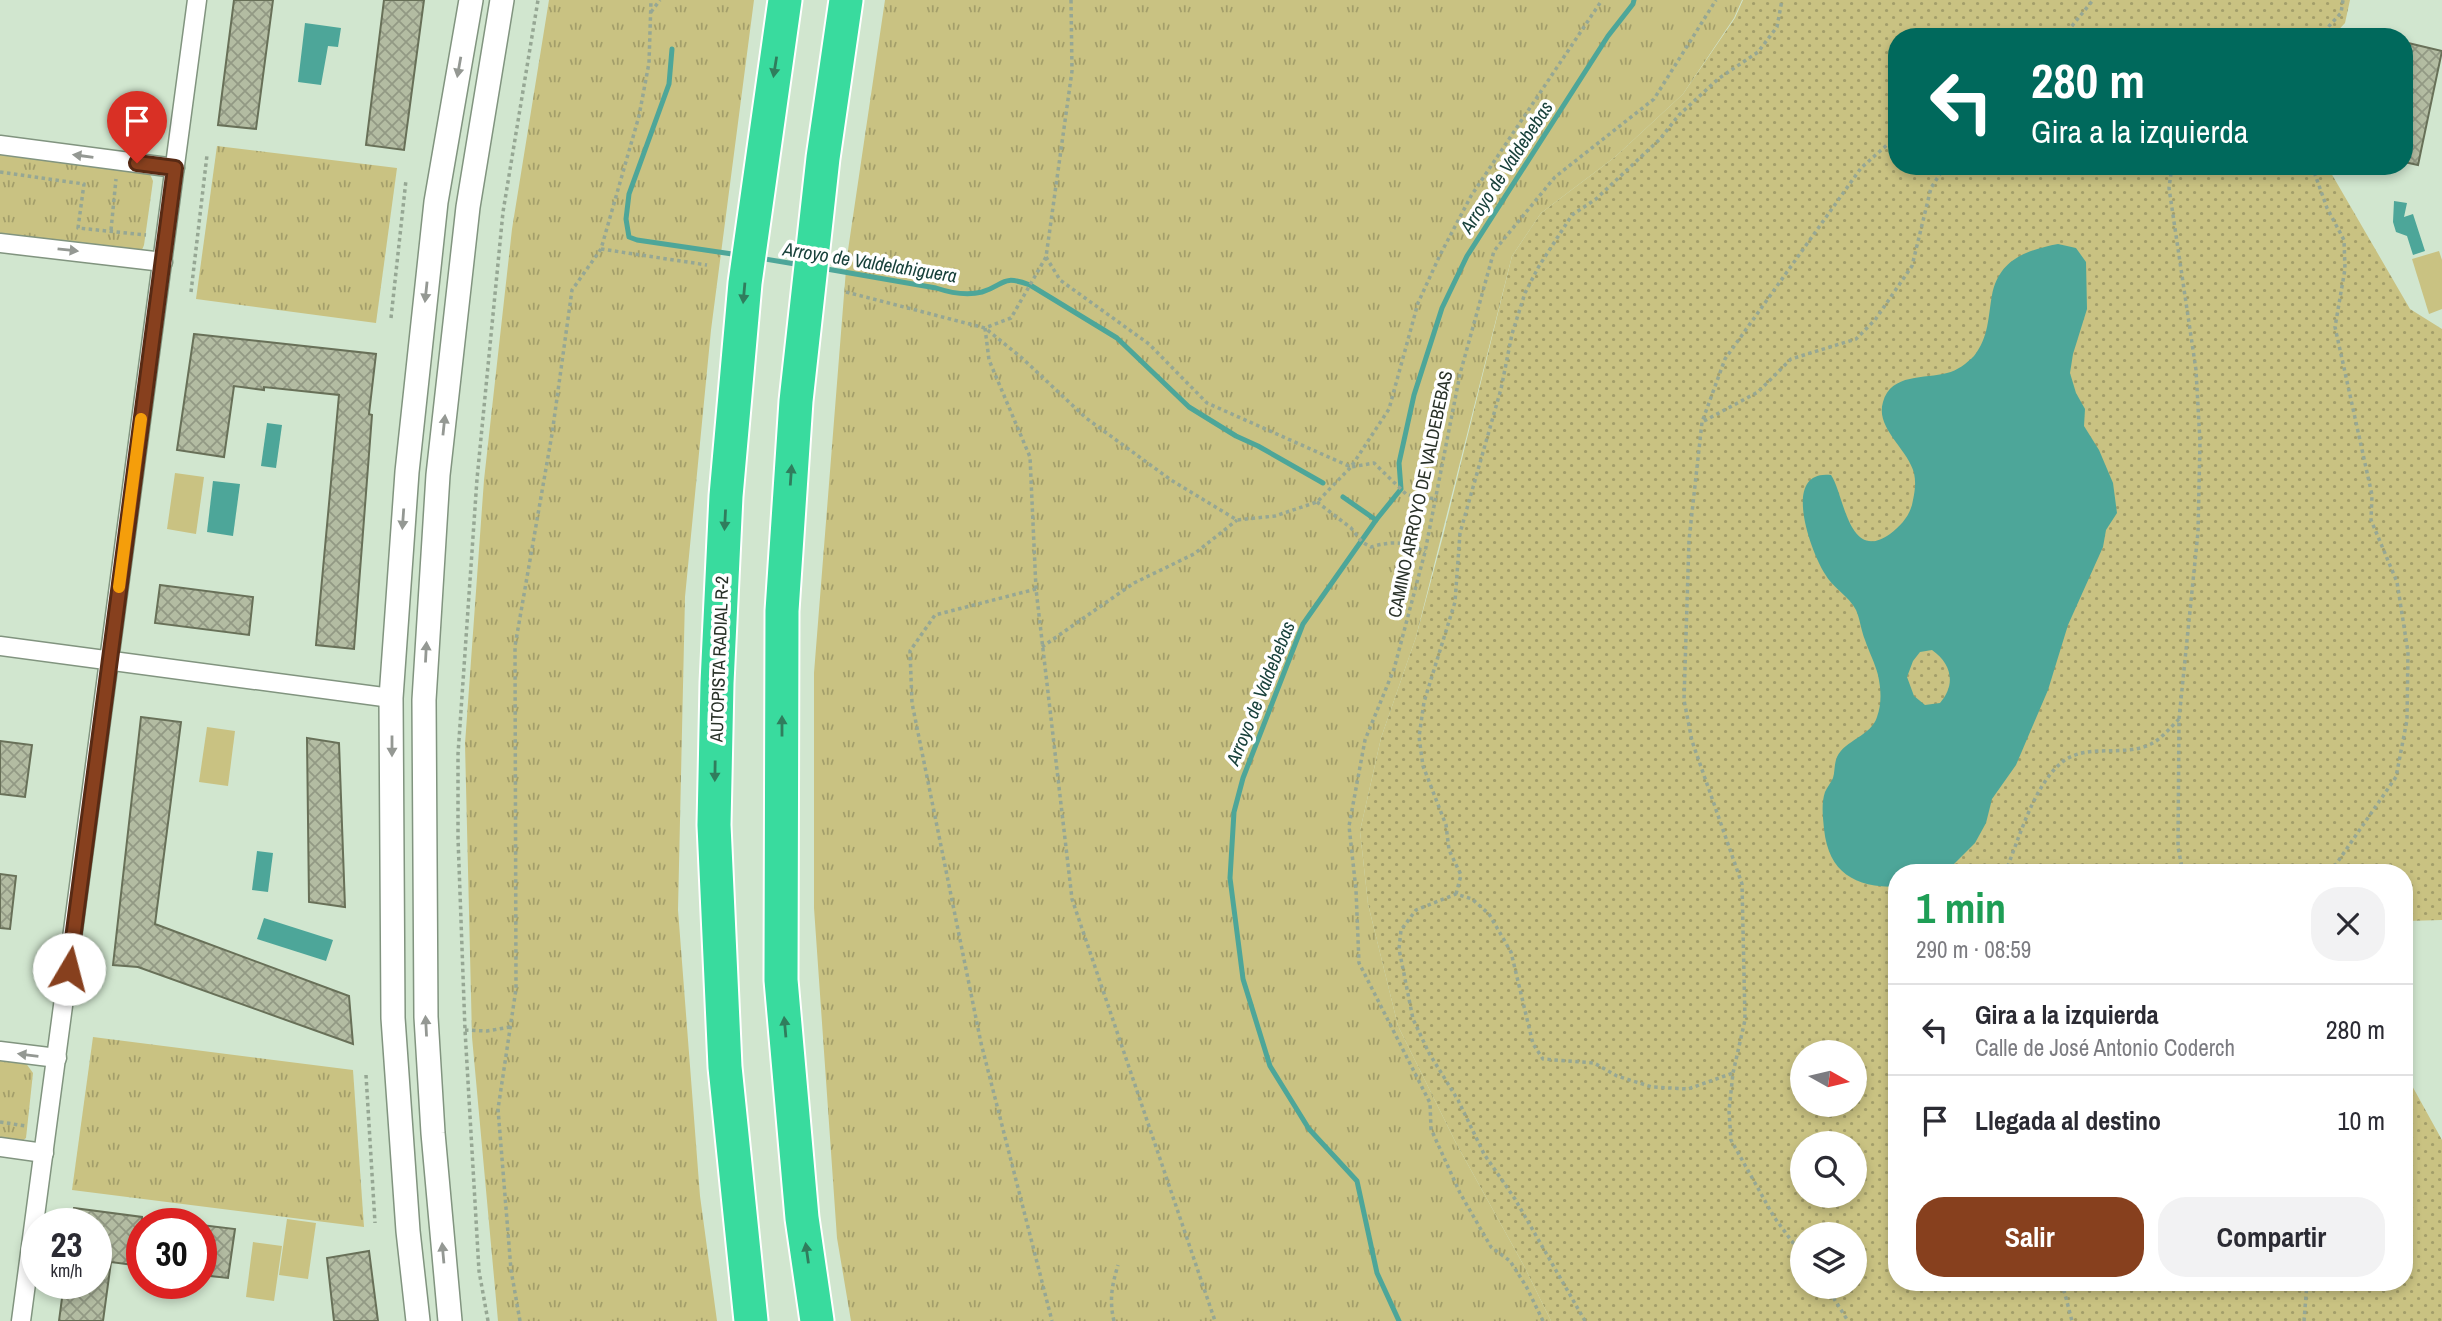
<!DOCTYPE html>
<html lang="es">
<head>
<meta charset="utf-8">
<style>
	:root { --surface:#fff; --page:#f2f2f3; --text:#2b2b33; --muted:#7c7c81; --line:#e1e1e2; --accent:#87401e }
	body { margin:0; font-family:"Archivo Narrow",sans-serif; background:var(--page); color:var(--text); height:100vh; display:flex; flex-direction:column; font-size:26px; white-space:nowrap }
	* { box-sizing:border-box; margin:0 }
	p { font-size:23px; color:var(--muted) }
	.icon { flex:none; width:38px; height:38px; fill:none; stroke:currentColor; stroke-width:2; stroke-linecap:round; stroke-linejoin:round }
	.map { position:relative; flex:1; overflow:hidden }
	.drawer { position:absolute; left:1888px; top:864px; width:525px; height:427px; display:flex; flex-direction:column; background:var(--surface); border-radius:28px; box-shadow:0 4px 10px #0003 }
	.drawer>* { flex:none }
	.hud { position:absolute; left:1888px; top:28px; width:525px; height:147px; border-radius:28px; box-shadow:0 4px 10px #0003; background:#00695c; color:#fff; overflow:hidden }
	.needle { width:46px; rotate:98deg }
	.tools { position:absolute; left:1790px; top:1040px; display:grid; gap:14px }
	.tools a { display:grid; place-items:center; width:77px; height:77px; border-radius:50%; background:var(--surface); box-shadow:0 4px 10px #0003; font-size:35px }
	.speed { position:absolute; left:21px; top:1208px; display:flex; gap:14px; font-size:35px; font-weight:700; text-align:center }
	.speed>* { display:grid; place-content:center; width:91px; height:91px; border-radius:50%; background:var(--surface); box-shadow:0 4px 10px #0003; line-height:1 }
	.speed small { font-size:18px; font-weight:400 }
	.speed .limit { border:10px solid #d22; background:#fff; color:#111 }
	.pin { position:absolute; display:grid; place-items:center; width:60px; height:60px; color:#fff; margin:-72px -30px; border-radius:50% 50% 50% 0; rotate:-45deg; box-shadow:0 0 7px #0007 }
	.pin .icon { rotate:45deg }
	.me { position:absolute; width:77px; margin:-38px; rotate:8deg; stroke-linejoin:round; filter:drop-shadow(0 0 5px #0008) }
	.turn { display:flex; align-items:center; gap:24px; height:147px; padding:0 28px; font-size:32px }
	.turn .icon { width:91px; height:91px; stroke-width:2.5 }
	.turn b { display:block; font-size:49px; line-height:60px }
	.round { display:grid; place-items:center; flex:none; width:74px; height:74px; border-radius:28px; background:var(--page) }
	.headline { display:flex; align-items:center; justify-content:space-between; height:119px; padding:0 28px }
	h1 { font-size:42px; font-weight:700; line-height:52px; color:#1e9e55 }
	.primary-button { display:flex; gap:14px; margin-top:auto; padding:14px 28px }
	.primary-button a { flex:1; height:80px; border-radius:28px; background:var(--accent); color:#fff; font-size:28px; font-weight:700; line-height:80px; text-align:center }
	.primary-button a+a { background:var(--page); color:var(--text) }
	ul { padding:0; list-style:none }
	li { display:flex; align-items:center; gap:21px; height:91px; padding:0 28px; border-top:2px solid var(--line) }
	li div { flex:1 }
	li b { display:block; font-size:26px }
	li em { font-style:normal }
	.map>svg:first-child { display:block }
</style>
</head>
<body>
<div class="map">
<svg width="2442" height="1321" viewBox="0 0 2442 1321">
	<defs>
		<pattern id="grass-dots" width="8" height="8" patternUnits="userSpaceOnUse" patternTransform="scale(1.75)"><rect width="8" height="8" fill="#c9c282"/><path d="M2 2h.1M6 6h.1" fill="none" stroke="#a39e6a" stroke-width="1.8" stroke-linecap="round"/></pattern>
		<pattern id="park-tufts" width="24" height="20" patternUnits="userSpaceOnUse" patternTransform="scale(1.75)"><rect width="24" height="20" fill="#c9c282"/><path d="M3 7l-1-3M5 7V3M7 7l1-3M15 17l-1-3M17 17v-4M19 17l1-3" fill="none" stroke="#a39e6a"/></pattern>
		<pattern id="building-cross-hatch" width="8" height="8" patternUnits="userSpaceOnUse" patternTransform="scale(1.75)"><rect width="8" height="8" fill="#b3bca2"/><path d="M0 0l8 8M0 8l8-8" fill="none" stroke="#929984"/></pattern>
	</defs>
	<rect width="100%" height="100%" fill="#d1e6cf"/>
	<path fill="url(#grass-dots)" fill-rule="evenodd" d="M1743 0H2350L2345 23 2332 37H1897V166H2327L2410 309 2442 329V920L2405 921 2404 873H1897V1283H2404L2405 1073 2442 1140V1321H1551L1524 1266 1456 1143 1398 1026 1368 904 1360 831 1381 738 1416 637 1443 536 1512 256 1541 213 1615 157 1683 94 1735 18ZM1802 1052H1855V1104H1802ZM1802 1143H1855V1195H1802ZM1802 1234H1855V1286H1802Z"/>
	<g fill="url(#park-tufts)">
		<polygon points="549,0 754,0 711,330 685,597 678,910 700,1196 717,1321 498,1321 472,1037 465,744 484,480 512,229"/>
		<polygon points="885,0 1742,0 1734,18 1683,94 1615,157 1541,213 1512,256 1416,637 1381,738 1360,831 1368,904 1398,1026 1456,1143 1524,1266 1551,1321 851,1321 837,1238 814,908 814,673 847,257"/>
		<polygon points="217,146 397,168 376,323 196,299"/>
		<polygon points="0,151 149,172 153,181 144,245 140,255 0,236"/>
		<polygon points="93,1037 353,1070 364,1227 72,1190"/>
		<polygon points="0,1059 25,1062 33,1073 26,1138 16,1146 0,1144"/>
	</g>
	<g fill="#c9c282">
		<polygon points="2439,251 2442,260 2442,309 2429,314 2412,259"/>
		<polygon points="175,473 204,477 196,534 167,529"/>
		<polygon points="207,727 235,731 228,786 199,782"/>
		<polygon points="287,1219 316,1223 308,1279 279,1275"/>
		<polygon points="253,1242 282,1246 274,1301 246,1297"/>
	</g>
	<g fill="#4da699" fill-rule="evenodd">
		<polygon points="305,23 341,28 338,47 328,46 321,85 298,82"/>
		<polygon points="2394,201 2407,203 2404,217 2413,214 2425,251 2413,255 2407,236 2396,232 2393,222"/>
		<path d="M2058 244 2076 248 2086 262 2087 309 2073 354 2070 373 2076 393 2085 409 2084 426 2099 450 2113 483 2117 513 2106 530 2103 547 2068 625 2048 690 2016 765 1992 799 1986 823 1975 843 1950 868 1941 873H1897V887C1854 887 1829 873 1824 829 1823 817 1821 804 1825 792 1827 787 1831 783 1833 778 1835 772 1834 764 1837 757 1845 740 1871 736 1877 717 1882 703 1881 689 1878 675 1875 663 1869 652 1865 640 1861 630 1860 619 1856 610 1849 596 1832 587 1825 574 1811 552 1780 469 1831 475 1844 493 1848 564 1890 534 1902 525 1911 514 1913 500 1915 491 1916 482 1914 473 1908 449 1875 428 1883 402 1891 373 1925 379 1947 373 1957 371 1967 363 1974 356 1989 337 1988 317 1992 295 1999 259 2027 250 2058 244ZM1932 650C1952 664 1956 685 1940 703L1925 705 1914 696 1907 677 1913 661 1920 652Z"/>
		<polygon points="267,423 282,425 276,468 261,466"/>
		<polygon points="213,481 240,484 233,536 207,532"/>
		<polygon points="257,851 273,853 268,892 252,890"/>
		<polygon points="264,918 333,940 326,961 257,939"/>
	</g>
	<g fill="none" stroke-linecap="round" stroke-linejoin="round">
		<g stroke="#4da699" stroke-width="5">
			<polyline points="672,49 669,84 629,194 626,219 629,237 637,240 739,255"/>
			<polyline points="759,258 801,265"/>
			<path d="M821 268 936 288C951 293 966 296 982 292 1005 285 1001 274 1030 285L1117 338 1189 407 1236 436 1258 446 1323 483"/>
			<polyline points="1343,497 1376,520"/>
			<polyline points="1399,1321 1377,1273 1357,1181 1309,1129 1270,1066 1243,979 1230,878 1234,812 1243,778 1303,624 1376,520 1401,489 1399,463 1414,395 1442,308 1467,256 1608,36 1633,4 1634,0"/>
		</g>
	</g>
	<g fill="url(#building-cross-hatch)" stroke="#687058" stroke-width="2">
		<polygon points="234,0 273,0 256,129 218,125"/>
		<polygon points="384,0 424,0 404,150 366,145"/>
		<polygon points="2404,42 2442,51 2418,165 2404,162"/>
		<polygon points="194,334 376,354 369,414 372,415 354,649 316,645 339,395 264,387 264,390 234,386 224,457 177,450"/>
		<polygon points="160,585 253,597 249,635 155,623"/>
		<polygon points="141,717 181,722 155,924 349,996 353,1044 138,967 113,965"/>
		<polygon points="307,738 339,743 345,907 309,902"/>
		<polygon points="0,741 32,745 25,797 0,794"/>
		<polygon points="0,874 16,876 10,929 0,928"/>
		<polygon points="74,1208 142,1217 142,1266 111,1262 103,1321 59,1321 64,1283 96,1283 96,1223 72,1223"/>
		<polygon points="201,1225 235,1229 228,1278 201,1275"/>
		<polygon points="369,1251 378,1321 334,1321 327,1258"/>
	</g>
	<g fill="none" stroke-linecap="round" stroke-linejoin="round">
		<g stroke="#81947f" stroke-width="21">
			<g id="minor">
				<polyline points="0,145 175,168"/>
				<polyline points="0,243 163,262"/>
				<polyline points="0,646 391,698"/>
				<polyline points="0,1051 57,1058"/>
				<polyline points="0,1147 44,1153"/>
				<polyline points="21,1321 197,0"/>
			</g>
		</g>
		<g stroke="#81947f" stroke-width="26">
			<g id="tertiary">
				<polyline points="418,1321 408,1231 393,1018 391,698 407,472 436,202 471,0"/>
				<polyline points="450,1321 433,1133 426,1017 424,700 438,475 468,207 502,0"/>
			</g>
		</g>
		<g stroke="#fff" stroke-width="37">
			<g id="motorway">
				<polyline points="751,1321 725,1067 714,825 717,683 726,496 745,283 785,0"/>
				<polyline points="817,1321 802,1218 781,980 782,611 796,401 823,158 846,0"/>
			</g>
		</g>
		<g stroke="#96a794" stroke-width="3.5" stroke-dasharray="3.5 3.5" stroke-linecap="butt">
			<polyline points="1071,0 1072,71 1046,257 1011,318 985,328 989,360 1030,457 1036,589 1072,899 1215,1321"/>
			<polyline points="651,12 660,0"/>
			<polyline points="2063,37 2093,0"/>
			<polyline points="2319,37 2341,13 2343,0"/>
			<polyline points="2172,166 2169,188 2196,370 2200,442 2198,532 2179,719 2178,847 2183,873"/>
			<polyline points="2312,166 2327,208 2344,240 2345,269 2335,327 2372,495 2371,520 2397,582 2408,652 2407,720 2396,777 2330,873"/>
			<polyline points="0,172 84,184 78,228 146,235"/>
			<polyline points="111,230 116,179"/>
			<polyline points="601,249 707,265"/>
			<polyline points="1046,257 1060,280 1149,344 1207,403 1351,467 1374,463 1407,495 1436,499"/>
			<polyline points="191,292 207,155"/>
			<polyline points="846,292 985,328 1022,358 1086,418 1171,480 1237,520 1275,516 1317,502 1351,467 1389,409 1418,303 1440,255 1471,196 1602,0"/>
			<polyline points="391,318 406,180"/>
			<polyline points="1704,421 1758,392 1791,359 1856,339 1875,320 1912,266 1931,188 1945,166"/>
			<path d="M1317 502 1351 528 1362 542 1371 547C1391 541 1406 541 1425 552"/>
			<polyline points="1036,589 935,615 910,651 912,703 981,1043 1052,1321"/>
			<polyline points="1042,647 1134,583 1194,554 1237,520"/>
			<path d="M2005 873C2019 839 2033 787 2061 763 2086 742 2123 758 2151 744 2161 739 2171 727 2179 719"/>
			<polyline points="1456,894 1461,875 1449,850 1446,825 1423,766 1419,737 1424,702 1455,602 1460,533 1501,389 1512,334 1525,293 1539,266 1572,215 1596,199 1660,139 1679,115 1718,79 1758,52 1777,27 1782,0"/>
			<polyline points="465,1030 487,1031 510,1027"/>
			<polyline points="366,1075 375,1223"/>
			<polyline points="0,1122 26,1126"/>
			<polyline points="1802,1255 1774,1217 1731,1140 1729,1111 1733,1073 1745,1020 1742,884 1692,741 1684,700 1689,540 1702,422 1725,359 1861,168 1897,136"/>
			<polyline points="2062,1283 2072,1321"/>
			<polyline points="1826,1286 1848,1321"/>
			<polyline points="488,1321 479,1271 465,1030 458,838 458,754 477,479 503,212 538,0"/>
			<polyline points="520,1321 511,1270 498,1109 516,989 515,646 552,434 572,290 601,249 639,116 649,63 651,0"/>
			<path d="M1114 1321C1109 1300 1112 1285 1118 1265"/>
			<polyline points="1543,1321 1526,1286 1510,1261 1491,1247 1460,1193 1431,1129 1430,1103 1359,963 1356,890 1349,826 1365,740 1394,669 1425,552 1460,374 1494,251 1555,177 1654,99 1716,0"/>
			<polyline points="1585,1321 1515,1199 1484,1154 1458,1100 1429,1053 1413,1019 1399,949 1401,930 1416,910 1456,894 1472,899 1489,914 1511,952 1533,1044 1543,1059 1594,1063 1617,1076 1652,1087 1688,1089 1733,1073"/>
			<polyline points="2304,1321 2307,1283"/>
		</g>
		<use href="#minor" stroke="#fff" stroke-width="18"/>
		<use href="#tertiary" stroke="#fff" stroke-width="23"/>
		<use href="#motorway" stroke="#39db9e" stroke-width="33"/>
	</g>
	<defs><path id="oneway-solid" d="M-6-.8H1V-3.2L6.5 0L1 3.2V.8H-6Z" transform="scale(1.75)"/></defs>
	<g fill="#949893">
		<use href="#oneway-solid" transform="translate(459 67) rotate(100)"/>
		<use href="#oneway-solid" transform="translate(83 156) rotate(-172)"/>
		<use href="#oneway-solid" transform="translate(68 250) rotate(6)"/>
		<use href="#oneway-solid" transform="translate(426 292) rotate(96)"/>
		<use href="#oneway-solid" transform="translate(444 425) rotate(-84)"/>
		<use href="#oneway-solid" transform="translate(403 519) rotate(94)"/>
		<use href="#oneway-solid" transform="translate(426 652) rotate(-87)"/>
		<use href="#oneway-solid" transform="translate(392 746) rotate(90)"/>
		<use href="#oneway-solid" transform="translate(426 1026) rotate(-93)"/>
		<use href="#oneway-solid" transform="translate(28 1055) rotate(-173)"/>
		<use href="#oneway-solid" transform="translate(443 1253) rotate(-95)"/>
	</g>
	<g fill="#307d5d">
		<use href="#oneway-solid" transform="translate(775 67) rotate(99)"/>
		<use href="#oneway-solid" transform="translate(744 293) rotate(95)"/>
		<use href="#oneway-solid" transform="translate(791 475) rotate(-86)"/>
		<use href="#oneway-solid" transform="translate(725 520) rotate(93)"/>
		<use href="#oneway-solid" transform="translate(782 726) rotate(-90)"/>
		<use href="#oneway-solid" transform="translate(715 771) rotate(91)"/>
		<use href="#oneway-solid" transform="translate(785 1027) rotate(-95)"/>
		<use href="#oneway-solid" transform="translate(807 1253) rotate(-98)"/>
	</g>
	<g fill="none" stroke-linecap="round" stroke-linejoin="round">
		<g stroke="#582a14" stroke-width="18">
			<polyline id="route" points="69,969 175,168 137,163"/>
		</g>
		<use href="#route" stroke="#87401e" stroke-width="12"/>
		<polyline stroke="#f59e0b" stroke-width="12" points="119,587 141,419"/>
	</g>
	<g text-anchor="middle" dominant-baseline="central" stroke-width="7" stroke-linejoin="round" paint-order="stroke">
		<g font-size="18" fill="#283027" stroke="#fff">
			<text transform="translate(1420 494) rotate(-78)">CAMINO ARROYO DE VALDEBEBAS</text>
			<text transform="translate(719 659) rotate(-88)">AUTOPISTA RADIAL R-2</text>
		</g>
		<g font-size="19" font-style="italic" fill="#18413b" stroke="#fff">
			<text transform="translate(1506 167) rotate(-57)">Arroyo de Valdebebas</text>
			<text transform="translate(870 262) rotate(9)">Arroyo de Valdelahiguera</text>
			<text transform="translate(1260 693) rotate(-68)">Arroyo de Valdebebas</text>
		</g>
	</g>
</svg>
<div class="tools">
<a><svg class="needle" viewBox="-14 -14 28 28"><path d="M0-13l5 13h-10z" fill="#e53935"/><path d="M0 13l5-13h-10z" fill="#7c7c81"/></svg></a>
<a><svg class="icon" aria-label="search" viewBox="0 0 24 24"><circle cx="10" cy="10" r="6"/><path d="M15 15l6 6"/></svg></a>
<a><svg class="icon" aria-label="layers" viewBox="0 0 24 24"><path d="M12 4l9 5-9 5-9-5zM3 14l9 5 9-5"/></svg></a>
</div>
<div class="speed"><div>23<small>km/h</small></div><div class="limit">30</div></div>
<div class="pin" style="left:137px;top:163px;background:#d93025"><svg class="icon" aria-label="arrive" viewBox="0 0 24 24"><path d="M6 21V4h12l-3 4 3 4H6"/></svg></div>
<svg class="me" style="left:69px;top:969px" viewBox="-20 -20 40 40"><circle r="19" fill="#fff"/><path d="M0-13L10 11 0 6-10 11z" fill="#87401e"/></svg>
<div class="hud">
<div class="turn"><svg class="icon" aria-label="left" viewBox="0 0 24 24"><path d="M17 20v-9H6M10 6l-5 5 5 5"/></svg><div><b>280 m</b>Gira a la izquierda</div></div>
</div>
<section class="drawer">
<div class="headline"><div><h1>1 min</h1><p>290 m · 08:59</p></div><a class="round"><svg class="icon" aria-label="close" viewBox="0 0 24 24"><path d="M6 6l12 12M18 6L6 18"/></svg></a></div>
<ul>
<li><svg class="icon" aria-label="left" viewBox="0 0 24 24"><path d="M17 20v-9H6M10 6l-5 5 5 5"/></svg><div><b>Gira a la izquierda</b><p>Calle de José Antonio Coderch</p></div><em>280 m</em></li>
<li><svg class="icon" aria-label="arrive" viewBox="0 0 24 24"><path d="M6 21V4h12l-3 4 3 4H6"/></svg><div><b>Llegada al destino</b></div><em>10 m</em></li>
</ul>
<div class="primary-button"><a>Salir</a><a>Compartir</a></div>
</section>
</div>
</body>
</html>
